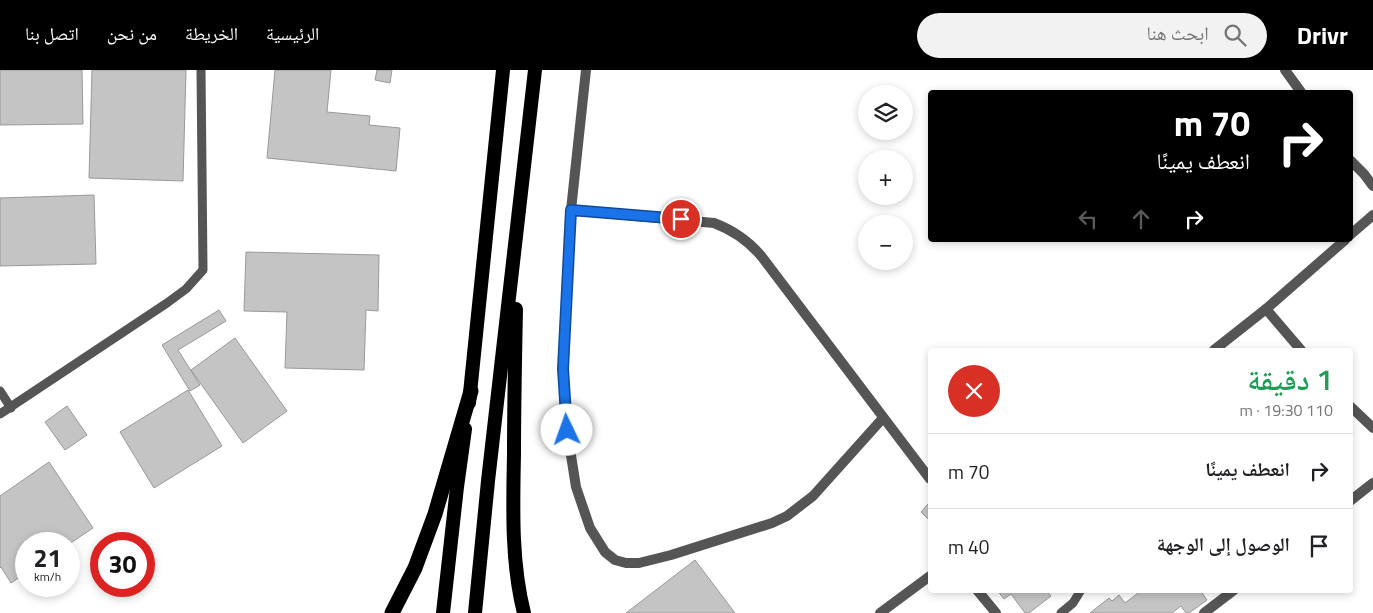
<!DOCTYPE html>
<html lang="ar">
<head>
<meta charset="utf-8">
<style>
	:root { --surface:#fff; --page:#f2f2f2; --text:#202124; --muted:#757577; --line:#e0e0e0; --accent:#000 }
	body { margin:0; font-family:"Titillium Web","Noto Naskh Arabic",sans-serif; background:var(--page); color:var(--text); direction:rtl; height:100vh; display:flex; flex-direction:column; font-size:19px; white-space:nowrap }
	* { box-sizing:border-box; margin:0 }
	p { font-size:16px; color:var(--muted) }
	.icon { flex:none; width:28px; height:28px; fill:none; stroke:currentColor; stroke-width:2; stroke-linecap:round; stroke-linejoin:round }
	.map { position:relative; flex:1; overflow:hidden; direction:ltr }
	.panel { position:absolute; left:928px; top:278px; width:425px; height:245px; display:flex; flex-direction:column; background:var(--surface); border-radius:5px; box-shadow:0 2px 8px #0003; direction:rtl }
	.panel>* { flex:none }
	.hud { position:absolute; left:928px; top:20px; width:425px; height:152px; border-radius:5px; box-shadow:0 2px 8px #0003; direction:rtl; background:#000; color:#fff; overflow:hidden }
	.buttons { position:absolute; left:858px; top:15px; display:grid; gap:10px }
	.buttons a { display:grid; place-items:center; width:55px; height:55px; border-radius:50%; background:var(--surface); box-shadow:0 2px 8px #0003; font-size:25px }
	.speed { position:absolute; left:15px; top:462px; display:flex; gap:10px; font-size:25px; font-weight:700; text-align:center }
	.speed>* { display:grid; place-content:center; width:65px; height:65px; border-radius:50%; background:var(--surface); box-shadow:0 2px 8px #0003; line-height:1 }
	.speed small { font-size:12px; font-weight:400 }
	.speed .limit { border:8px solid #d22; background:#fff; color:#111 }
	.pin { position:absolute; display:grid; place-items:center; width:42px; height:42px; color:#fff; margin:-21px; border:2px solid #fff; border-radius:50%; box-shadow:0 1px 5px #0007 }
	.me { position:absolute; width:55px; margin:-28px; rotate:357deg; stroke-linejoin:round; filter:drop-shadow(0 0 4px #0008) }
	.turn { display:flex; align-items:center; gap:18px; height:105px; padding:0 20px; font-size:22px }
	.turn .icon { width:65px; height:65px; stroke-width:2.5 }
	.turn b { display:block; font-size:35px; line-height:42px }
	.lanes { display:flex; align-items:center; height:48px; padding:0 20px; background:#0003; justify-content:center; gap:25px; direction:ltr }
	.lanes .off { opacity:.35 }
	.round { display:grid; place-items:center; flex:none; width:52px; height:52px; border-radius:26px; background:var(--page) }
	.overview { display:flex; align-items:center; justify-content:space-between; height:85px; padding:0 20px }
	h1 { font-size:30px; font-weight:600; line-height:38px; color:#1e9e55 }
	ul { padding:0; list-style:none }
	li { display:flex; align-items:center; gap:15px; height:75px; padding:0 20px; border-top:1px solid var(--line) }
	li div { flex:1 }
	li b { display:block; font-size:19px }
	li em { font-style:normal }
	header { display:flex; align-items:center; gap:30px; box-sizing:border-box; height:70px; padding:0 25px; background:var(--accent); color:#fff }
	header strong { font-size:24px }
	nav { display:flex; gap:28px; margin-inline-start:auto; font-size:18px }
	.search { width:350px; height:45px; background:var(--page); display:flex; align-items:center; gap:12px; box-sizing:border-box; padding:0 18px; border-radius:28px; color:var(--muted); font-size:19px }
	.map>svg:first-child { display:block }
</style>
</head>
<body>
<header>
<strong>Drivr</strong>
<div class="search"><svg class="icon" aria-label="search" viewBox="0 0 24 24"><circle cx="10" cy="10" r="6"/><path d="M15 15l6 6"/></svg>ابحث هنا</div>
<nav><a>الرئيسية</a><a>الخريطة</a><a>من نحن</a><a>اتصل بنا</a></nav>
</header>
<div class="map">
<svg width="1373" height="543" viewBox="0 0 1373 543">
	<rect width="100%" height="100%" fill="#fff"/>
	<g fill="#c4c4c4" stroke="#999">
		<polygon points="0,0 82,0 83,54 0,55"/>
		<polygon points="92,0 186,0 183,111 89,108"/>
		<polygon points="275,0 331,0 327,42 370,46 369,55 400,58 396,101 267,88"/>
		<polygon points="377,0 392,0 390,13 375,10"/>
		<polygon points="94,125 96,194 0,196 0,128"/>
		<polygon points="246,182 379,185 378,241 366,240 364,300 285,298 287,242 244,241"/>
		<polygon points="219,240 226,251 178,280 200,315 190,321 162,275"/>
		<polygon points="235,268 287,341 243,373 191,300"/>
		<polygon points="188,320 222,376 154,418 120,362"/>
		<polygon points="67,336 87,365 65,380 45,352"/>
		<polygon points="49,392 93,458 69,474 26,474 26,503 11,513 1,497 0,498 0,426"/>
		<polygon points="928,434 930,436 930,451 921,442"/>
		<polygon points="695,490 735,543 626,543"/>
		<polygon points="997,520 1046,520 1051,526 1029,543 1025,543 1011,524 1004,529"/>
		<polygon points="1142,520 1200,520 1207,530 1189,543 1186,543 1181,536 1172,543 1090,543 1109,528 1112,531 1119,525 1125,533"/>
	</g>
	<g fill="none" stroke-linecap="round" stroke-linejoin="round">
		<g stroke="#555" stroke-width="9">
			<polyline points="0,321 11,338"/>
			<polyline points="0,344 167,233 186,219 203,200 201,0"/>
			<polyline points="1061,543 1073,533 1081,520"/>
		</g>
		<g stroke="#555" stroke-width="10">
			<polyline points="586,0 571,140 563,299 567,360 576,417 590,458 605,482 615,490 626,493 639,493 671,485 772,453 787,446 813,426 883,348"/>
			<polyline points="1285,0 1301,22"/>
			<polyline points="1350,90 1364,104 1373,116"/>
			<path d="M571 140 714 153C735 161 749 171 762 187L930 409"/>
			<polyline points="1350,165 1373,145"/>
			<polyline points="1266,239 1301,280"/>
			<polyline points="1214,280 1266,239 1345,170"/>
			<polyline points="1350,336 1373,358"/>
			<polyline points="1350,431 1373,413"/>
			<polyline points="977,520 996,543"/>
			<polyline points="880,543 930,506"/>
			<polyline points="1204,543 1234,520"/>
		</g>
		<g stroke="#000" stroke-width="14">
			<path d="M516 239C515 288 514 336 514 384 513 436 511 492 524 543"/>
			<polyline points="469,333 503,0"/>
			<polyline points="443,543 457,417 465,359"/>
			<polyline points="475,543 488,411 535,0"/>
		</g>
		<polyline stroke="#000" stroke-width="15" points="392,543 415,498 435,444 471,321"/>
	</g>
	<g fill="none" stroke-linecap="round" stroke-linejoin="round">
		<g stroke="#114b97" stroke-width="12">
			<polyline id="route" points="567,360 563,299 571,140 681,149"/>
		</g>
		<use href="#route" stroke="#1a73e8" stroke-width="9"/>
	</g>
</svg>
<div class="buttons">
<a><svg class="icon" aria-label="layers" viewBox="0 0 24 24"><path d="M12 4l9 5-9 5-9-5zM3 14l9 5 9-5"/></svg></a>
<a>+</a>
<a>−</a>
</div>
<div class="speed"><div>21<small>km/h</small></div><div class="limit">30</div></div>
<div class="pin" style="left:681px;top:149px;background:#d93025"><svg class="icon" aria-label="arrive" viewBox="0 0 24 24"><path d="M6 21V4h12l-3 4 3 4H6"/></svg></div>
<svg class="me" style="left:567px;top:360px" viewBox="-20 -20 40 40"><circle r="19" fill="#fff"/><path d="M0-13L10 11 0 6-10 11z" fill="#1a73e8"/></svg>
<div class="hud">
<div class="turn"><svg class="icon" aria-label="right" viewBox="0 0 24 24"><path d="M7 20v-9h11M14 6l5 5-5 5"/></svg><div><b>70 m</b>انعطف يمينًا</div></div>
<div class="lanes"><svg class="icon off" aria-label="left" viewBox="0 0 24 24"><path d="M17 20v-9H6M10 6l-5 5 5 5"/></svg><svg class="icon off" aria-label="ahead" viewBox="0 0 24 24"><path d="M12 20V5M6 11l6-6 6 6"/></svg><svg class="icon" aria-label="right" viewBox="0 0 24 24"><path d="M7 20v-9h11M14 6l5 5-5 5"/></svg></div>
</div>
<section class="panel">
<div class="overview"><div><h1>1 دقيقة</h1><p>110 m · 19:30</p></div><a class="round" style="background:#d93025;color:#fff"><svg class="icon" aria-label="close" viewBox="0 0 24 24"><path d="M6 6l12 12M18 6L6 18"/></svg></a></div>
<ul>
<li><svg class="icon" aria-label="right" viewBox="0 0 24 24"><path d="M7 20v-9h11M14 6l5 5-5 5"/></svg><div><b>انعطف يمينًا</b></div><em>70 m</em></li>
<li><svg class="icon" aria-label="arrive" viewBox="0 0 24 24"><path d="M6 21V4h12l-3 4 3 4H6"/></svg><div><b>الوصول إلى الوجهة</b></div><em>40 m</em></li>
</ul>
</section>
</div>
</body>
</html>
